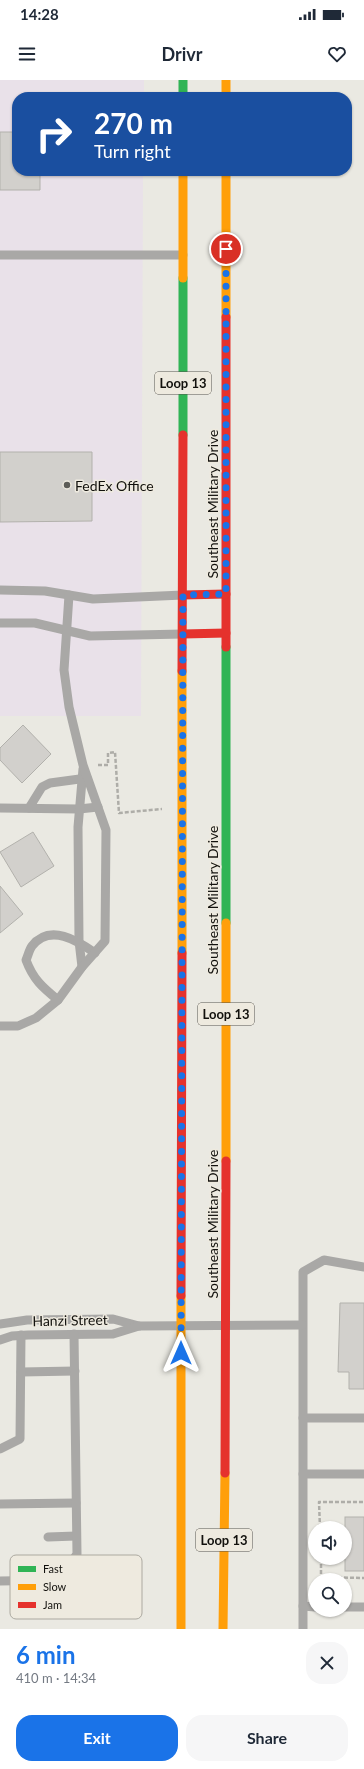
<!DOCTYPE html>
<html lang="en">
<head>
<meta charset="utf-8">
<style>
	:root { --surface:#fff; --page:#f6f6f7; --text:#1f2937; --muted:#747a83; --accent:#1a73e8 }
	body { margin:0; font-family:Lato,sans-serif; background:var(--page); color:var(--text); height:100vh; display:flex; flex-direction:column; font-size:15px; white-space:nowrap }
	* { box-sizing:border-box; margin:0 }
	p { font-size:13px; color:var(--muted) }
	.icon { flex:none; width:22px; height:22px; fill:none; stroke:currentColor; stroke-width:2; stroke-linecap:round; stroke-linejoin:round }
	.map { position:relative; height:1549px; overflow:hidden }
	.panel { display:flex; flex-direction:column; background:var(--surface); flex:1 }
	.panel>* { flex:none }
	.hud { position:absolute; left:12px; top:12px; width:340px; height:84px; border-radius:16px; box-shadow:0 1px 3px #0004; background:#1a4fa0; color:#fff; overflow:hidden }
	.fabs { position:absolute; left:308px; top:1441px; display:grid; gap:8px }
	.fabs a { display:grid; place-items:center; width:44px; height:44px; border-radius:50%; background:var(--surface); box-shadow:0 1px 3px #0004; font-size:20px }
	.pin { position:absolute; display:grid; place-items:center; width:34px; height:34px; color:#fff; margin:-17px; border:2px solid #fff; border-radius:50%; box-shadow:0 1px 4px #0007 }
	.me { position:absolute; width:44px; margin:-22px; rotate:0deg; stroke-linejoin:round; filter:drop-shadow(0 0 3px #0008) }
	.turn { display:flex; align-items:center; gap:14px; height:84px; padding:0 16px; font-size:18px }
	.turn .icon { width:52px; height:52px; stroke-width:2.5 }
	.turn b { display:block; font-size:28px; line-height:34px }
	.round { display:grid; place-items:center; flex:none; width:42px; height:42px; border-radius:16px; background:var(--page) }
	.summary { display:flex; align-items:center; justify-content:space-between; height:68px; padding:0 16px }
	h1 { font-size:24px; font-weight:700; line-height:30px; color:var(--accent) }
	.cta { display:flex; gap:8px; margin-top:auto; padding:8px 16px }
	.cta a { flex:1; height:46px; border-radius:16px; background:var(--accent); color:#fff; font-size:16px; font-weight:700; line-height:46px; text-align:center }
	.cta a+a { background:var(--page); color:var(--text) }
	.status { display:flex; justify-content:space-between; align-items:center; height:28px; padding:0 20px; background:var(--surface); direction:ltr }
	.status svg { height:11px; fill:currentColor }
	header { display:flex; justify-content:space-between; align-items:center; height:52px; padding:0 16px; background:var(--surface); font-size:18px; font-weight:700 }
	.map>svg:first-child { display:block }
</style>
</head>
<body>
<div class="status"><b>14:28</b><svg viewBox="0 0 49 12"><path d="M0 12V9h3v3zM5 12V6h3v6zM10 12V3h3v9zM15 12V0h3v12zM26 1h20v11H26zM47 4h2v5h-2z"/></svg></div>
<header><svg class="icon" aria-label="menu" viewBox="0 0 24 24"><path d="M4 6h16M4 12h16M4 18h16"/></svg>Drivr<svg class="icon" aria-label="heart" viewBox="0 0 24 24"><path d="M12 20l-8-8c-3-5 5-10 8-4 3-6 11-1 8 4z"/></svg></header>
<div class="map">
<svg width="364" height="1549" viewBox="0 0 364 1549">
	<rect width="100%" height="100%" fill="#eae9e2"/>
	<polygon fill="#e9e1e9" points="0,0 144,0 144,17 17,17 17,91 143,91 141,636 0,636"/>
	<g fill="#d2d0cc" stroke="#b2b1ac">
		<polygon points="0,52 17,52 17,91 40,91 40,110 0,110"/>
		<polygon points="0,372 92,372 92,441 0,442"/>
		<polygon points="23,645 51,674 22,703 0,680 0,668"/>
		<polygon points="33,752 54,786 21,807 0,772"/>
		<polygon points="0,806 23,834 0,853"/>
		<polygon points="340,1223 364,1223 364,1309 349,1309 349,1292 338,1292"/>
		<rect x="345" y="1437" width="19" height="54"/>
	</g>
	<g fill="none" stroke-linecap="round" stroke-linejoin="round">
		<g stroke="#aeada8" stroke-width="2.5" stroke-dasharray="4 2" stroke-linecap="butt">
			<polyline points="98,685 108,685 108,673 115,672 119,733 162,729"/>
			<polyline points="320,1448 319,1422 364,1422"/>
			<polyline points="321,1478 321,1497 364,1498"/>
		</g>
		<g stroke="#a9a8a6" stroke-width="9">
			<polyline points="0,175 183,175"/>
			<polyline points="0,510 45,511 93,519 183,515"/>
			<polyline points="0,543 35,543 90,556 183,554"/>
			<polyline points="0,728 79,729 98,727"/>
			<polyline points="29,728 42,707 50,703 87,698"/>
			<polyline points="82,887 79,861 78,747 83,689"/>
			<path d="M58 920C42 907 33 899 26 880 28 876 29 870 32 866 50 843 78 861 95 873"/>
			<polyline points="0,946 18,946 36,938 58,920 82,887 105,861 106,750 83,685 69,627 64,590 69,515"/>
			<polyline points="364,1187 324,1180 303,1192 303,1338 364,1338"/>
			<polyline points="0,1244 27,1240 113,1239 139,1246"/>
			<polyline points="0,1260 12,1256 28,1255 113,1254 139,1246 302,1245"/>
			<polyline points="21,1292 75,1291"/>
			<polyline points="303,1338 303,1549"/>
			<polyline points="0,1369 20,1359 21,1255"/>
			<polyline points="303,1394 364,1394"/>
			<polyline points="0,1424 76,1423"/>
			<polyline points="48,1457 76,1456"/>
			<polyline points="0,1501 59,1500 77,1474 74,1254"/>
			<polyline points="303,1526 315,1527"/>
			<polyline points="345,1527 364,1527"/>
		</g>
		<g stroke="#30b455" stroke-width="9">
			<polyline points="183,0 183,17"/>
			<polyline points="183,355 183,198"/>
			<polyline points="226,567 226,843"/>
		</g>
		<g stroke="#ff9f0a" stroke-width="9">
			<polyline points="226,0 226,17"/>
			<polyline points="226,91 226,237"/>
			<polyline points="183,198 183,91"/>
			<polyline points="226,843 226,1081"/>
			<polyline points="182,873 182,591"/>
			<polyline points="181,1549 181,1216"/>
			<polyline points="223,1549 225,1393"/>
		</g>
		<g stroke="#e5322d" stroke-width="9">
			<polyline points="226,237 226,567"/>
			<polyline points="183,515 226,514"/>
			<polyline points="183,554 226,553"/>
			<polyline points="182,591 183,355"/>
			<polyline points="181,1216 182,873"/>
			<polyline points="225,1393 226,1081"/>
		</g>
	</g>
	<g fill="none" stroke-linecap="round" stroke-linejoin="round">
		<polyline stroke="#1a73e8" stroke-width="7" stroke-dasharray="0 12.6" points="181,1273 183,515 226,514 226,169"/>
	</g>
	<circle fill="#5e5d58" stroke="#eeeadf" stroke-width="1.5" cx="67" cy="405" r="4"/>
	<g text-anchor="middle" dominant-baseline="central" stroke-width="3" stroke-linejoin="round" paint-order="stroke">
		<g fill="#eeeadf" stroke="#54524c" stroke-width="1">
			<rect x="155" y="292" width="56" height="22" rx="3"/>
			<rect x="198" y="923" width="56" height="22" rx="3"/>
			<rect x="196" y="1449" width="56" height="22" rx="3"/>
		</g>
		<g font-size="13" font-weight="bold" fill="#12110d">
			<text x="183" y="303">Loop 13</text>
			<text x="226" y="934">Loop 13</text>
			<text x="224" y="1460">Loop 13</text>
		</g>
		<g font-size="14" fill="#12110d" stroke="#eeeadf" text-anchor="start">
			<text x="75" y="405">FedEx Office</text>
		</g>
		<g font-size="14" fill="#12110d" stroke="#eeeadf">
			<text transform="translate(212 424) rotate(-90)">Southeast Military Drive</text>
			<text transform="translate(212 820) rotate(-90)">Southeast Military Drive</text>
			<text transform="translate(212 1144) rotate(-90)">Southeast Military Drive</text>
			<text transform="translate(70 1240) rotate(-1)">Hanzi Street</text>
		</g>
	</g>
	<rect x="10" y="1475" width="132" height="64" rx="6" fill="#eeeadf" stroke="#aca9a0" stroke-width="1"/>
	<rect x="18" y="1486" width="18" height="6" fill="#30b455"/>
	<rect x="18" y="1504" width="18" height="6" fill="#ff9f0a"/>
	<rect x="18" y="1522" width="18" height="6" fill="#e5322d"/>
	<g font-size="11" fill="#12110d">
		<text x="43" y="1493">Fast</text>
		<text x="43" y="1511">Slow</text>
		<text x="43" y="1529">Jam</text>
	</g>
</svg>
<div class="fabs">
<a><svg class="icon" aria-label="sound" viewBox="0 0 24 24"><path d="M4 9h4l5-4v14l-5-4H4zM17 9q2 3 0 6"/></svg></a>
<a><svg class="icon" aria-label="search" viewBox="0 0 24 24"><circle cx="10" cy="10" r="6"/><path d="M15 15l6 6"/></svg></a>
</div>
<div class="pin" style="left:226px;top:169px;background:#d93025"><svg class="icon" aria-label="arrive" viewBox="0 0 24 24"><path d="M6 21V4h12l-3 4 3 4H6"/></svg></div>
<svg class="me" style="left:181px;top:1273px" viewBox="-20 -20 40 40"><path d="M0-17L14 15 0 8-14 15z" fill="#1a73e8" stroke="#fff" stroke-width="4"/></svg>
<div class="hud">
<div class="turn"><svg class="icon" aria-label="right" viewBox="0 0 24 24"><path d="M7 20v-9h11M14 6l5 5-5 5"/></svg><div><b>270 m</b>Turn right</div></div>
</div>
</div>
<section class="panel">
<div class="summary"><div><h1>6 min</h1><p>410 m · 14:34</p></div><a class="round"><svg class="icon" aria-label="close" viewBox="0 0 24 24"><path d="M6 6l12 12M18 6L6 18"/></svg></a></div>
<div class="cta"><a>Exit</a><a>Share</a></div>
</section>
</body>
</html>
